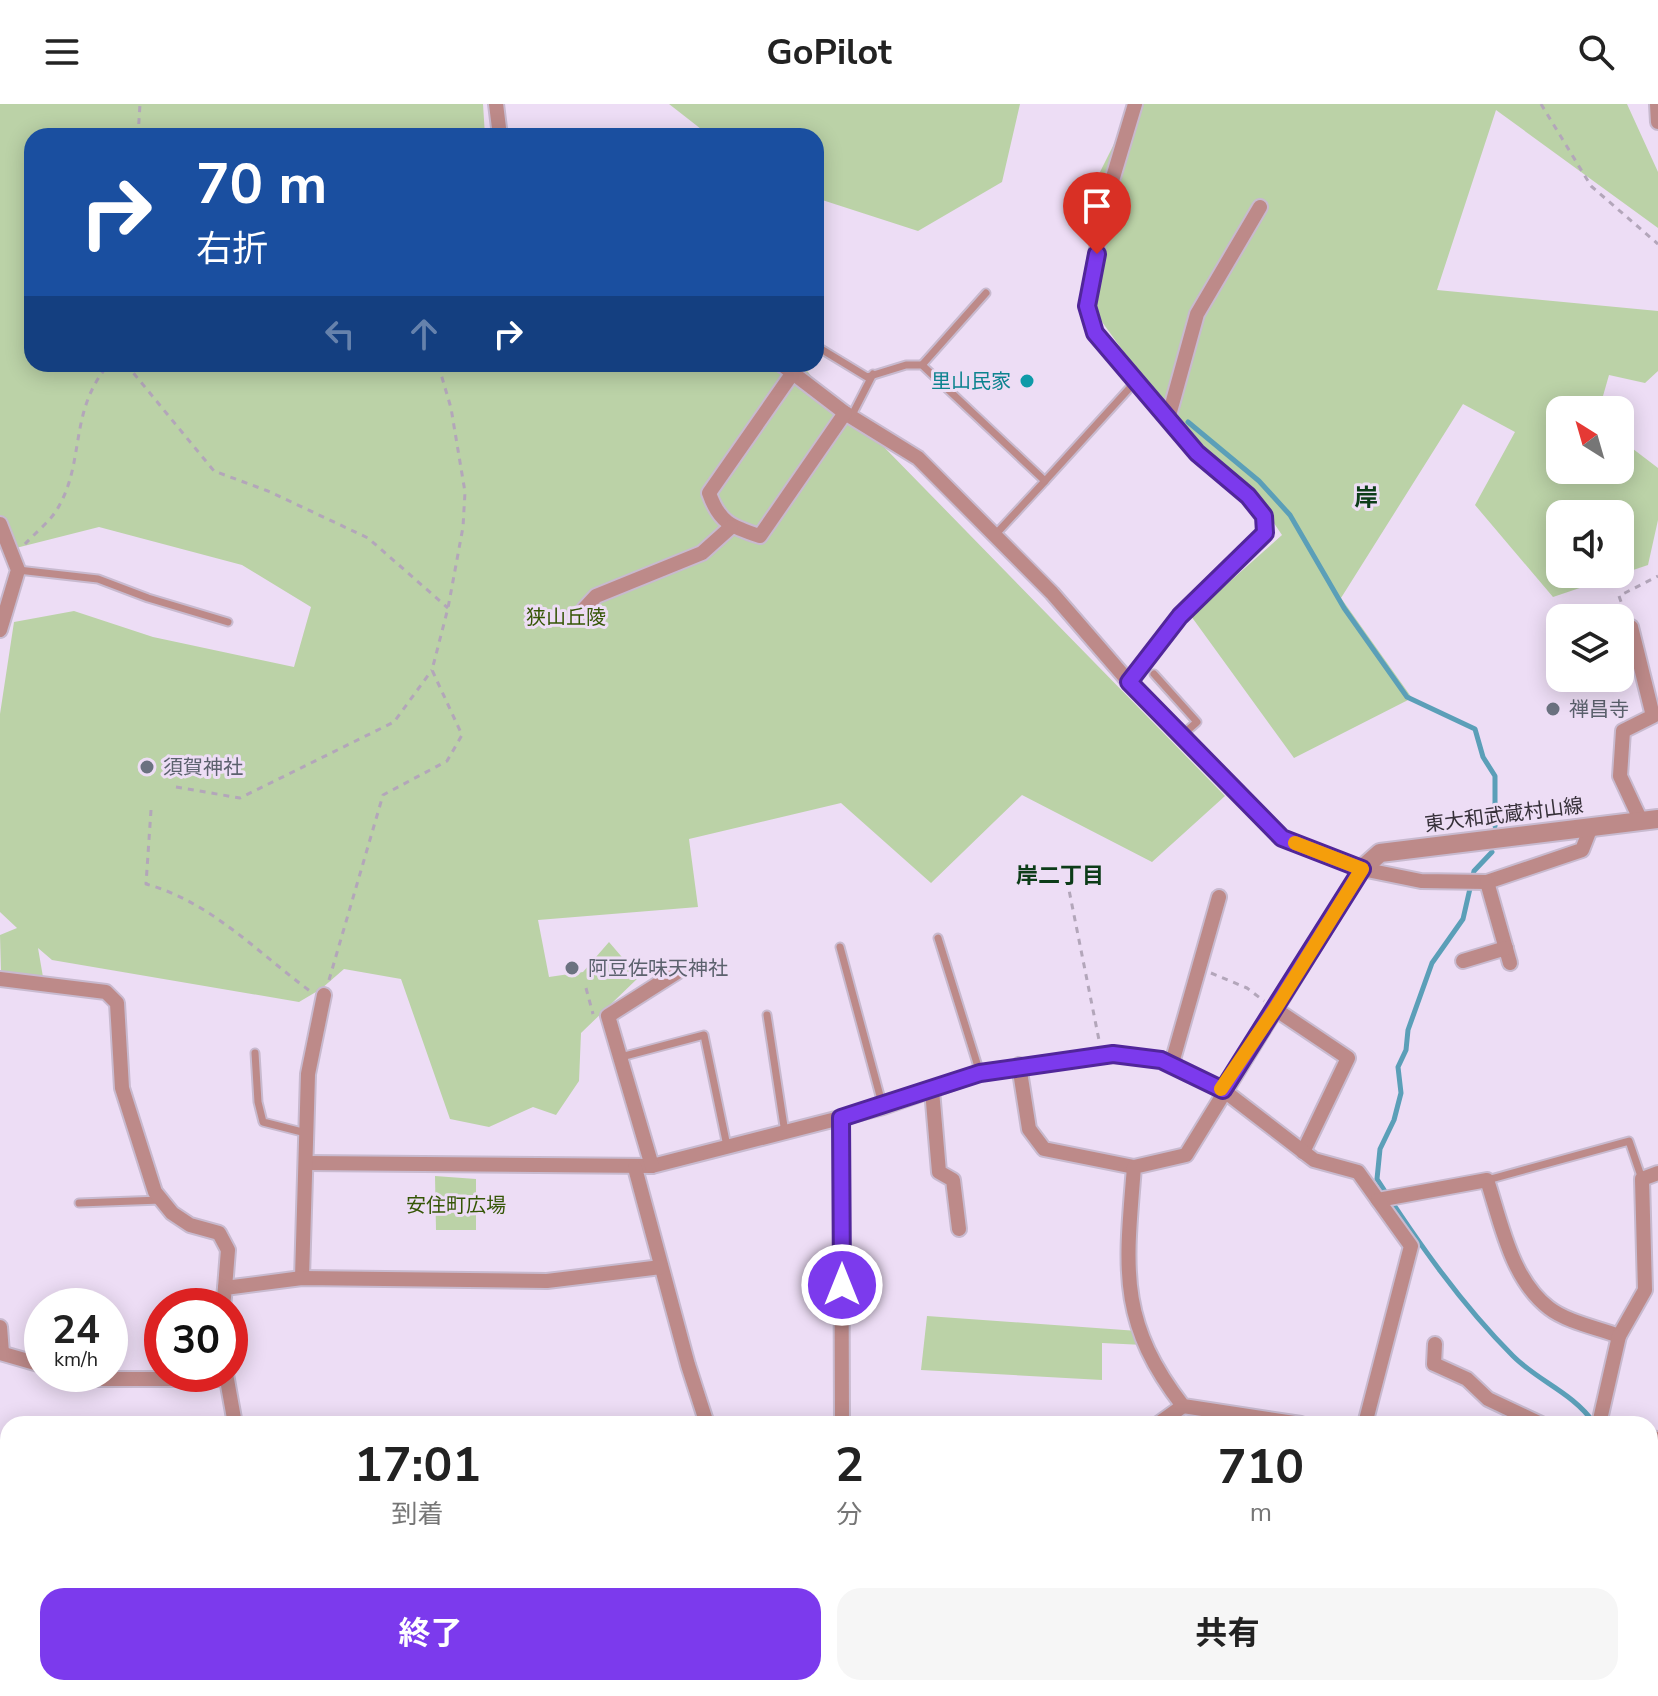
<!DOCTYPE html>
<html lang="ja">
<head>
<meta charset="utf-8">
<style>
	:root { --surface:#fff; --page:#f6f6f6; --text:#222; --muted:#767676; --accent:#7c3aed }
	body { margin:0; font-family:"Nunito Sans","Noto Sans JP",sans-serif; background:var(--page); color:var(--text); height:100vh; display:flex; flex-direction:column; font-size:30px; white-space:nowrap }
	* { box-sizing:border-box; margin:0 }
	p { font-size:26px; color:var(--muted) }
	.icon { flex:none; width:44px; height:44px; fill:none; stroke:currentColor; stroke-width:2; stroke-linecap:round; stroke-linejoin:round }
	.map { position:relative; flex:1; overflow:hidden }
	.side { position:absolute; left:0px; top:1312px; width:1658px; height:280px; display:flex; flex-direction:column; background:var(--surface); border-radius:24px 24px 0 0; box-shadow:0 4px 20px #0003 }
	.side>* { flex:none }
	.guide { position:absolute; left:24px; top:24px; width:800px; height:244px; border-radius:24px; box-shadow:0 4px 20px #0003; background:#1a4fa0; color:#fff; overflow:hidden }
	.needle { width:52px; rotate:323deg }
	.controls { position:absolute; left:1546px; top:292px; display:grid; gap:16px }
	.controls a { display:grid; place-items:center; width:88px; height:88px; border-radius:16px; background:var(--surface); box-shadow:0 4px 20px #0003; font-size:40px }
	.speed { position:absolute; left:24px; top:1184px; display:flex; gap:16px; font-size:40px; font-weight:700; text-align:center }
	.speed>* { display:grid; place-content:center; width:104px; height:104px; border-radius:50%; background:var(--surface); box-shadow:0 4px 20px #0003; line-height:1 }
	.speed small { font-size:20px; font-weight:400 }
	.speed .limit { border:12px solid #d22; background:#fff; color:#111 }
	.pin { position:absolute; display:grid; place-items:center; width:68px; height:68px; color:#fff; margin:-82px -34px; border-radius:50% 50% 50% 0; rotate:-45deg; box-shadow:0 0 8px #0007 }
	.pin .icon { rotate:45deg }
	.me { position:absolute; width:88px; margin:-44px; rotate:0deg; stroke-linejoin:round; filter:drop-shadow(0 0 6px #0008) }
	.turn { display:flex; align-items:center; gap:28px; height:168px; padding:0 40px; font-size:36px }
	.turn .icon { width:104px; height:104px; stroke-width:2.5 }
	.turn b { display:block; font-size:56px; line-height:68px }
	.lanes { display:flex; align-items:center; height:76px; padding:0 40px; background:#0003; justify-content:center; gap:40px; direction:ltr }
	.lanes .off { opacity:.35 }
	.eta { display:flex; justify-content:space-evenly; align-items:center; height:136px; text-align:center }
	.eta b { font-size:48px; font-weight:700; line-height:56px }
	.primary-button { display:flex; gap:16px; margin-top:auto; padding:16px 40px }
	.primary-button a { flex:1; height:92px; border-radius:24px; background:var(--accent); color:#fff; font-size:32px; font-weight:700; line-height:92px; text-align:center }
	.primary-button a+a { background:var(--page); color:var(--text) }
	header { display:flex; justify-content:space-between; align-items:center; height:104px; padding:0 40px; background:var(--surface); font-size:36px; font-weight:700 }
	.map>svg:first-child { display:block }
</style>
</head>
<body>
<header><svg class="icon" aria-label="menu" viewBox="0 0 24 24"><path d="M4 6h16M4 12h16M4 18h16"/></svg>GoPilot<svg class="icon" aria-label="search" viewBox="0 0 24 24"><circle cx="10" cy="10" r="6"/><path d="M15 15l6 6"/></svg></header>
<div class="map">
<svg width="1658" height="1592" viewBox="0 0 1658 1592">
	<rect width="100%" height="100%" fill="#edddf5"/>
	<g fill="#bbd2a7" fill-rule="evenodd">
		<polygon points="0,0 483,0 485,32 32,32 32,260 802,260 830,297 882,341 1225,692 1152,758 1022,691 931,779 841,699 689,735 698,803 538,816 549,873 583,868 609,838 639,873 581,929 579,977 556,1011 533,1003 489,1023 450,1015 401,875 344,865 321,885 299,898 52,856 38,844 43,873 1,867 0,831 17,824 0,808 0,610 14,518 74,507 153,533 294,563 311,503 242,461 99,423 12,445 0,411"/>
		<polygon points="669,0 1020,0 1002,78 918,127 816,94 816,32 710,32"/>
		<path d="M1134 0H1627L1658 68V124L1496 6 1437 186 1658 207V267L1645 279 1609 271 1599 306H1560V366H1620V335L1658 364V416L1648 461 1553 493 1475 401 1515 328 1463 300 1341 494 1412 594 1294 654 1191 512 1282 431 1259 397 1163 302 1097 211V74ZM1560 410H1620V470H1560Z"/>
		<polygon points="435,1072 476,1075 476,1126 436,1126"/>
		<polygon points="927,1212 1138,1227 1144,1241 1102,1239 1102,1276 921,1266"/>
	</g>
	<g fill="none" stroke-linecap="round" stroke-linejoin="round">
		<g stroke="#5b9fb8" stroke-width="5">
			<polyline points="1188,318 1259,377 1290,411 1344,504 1407,593 1475,625 1483,653 1495,672 1495,722"/>
			<path d="M1492 748 1474 767 1463 815 1432 859 1408 926 1406 946 1398 963 1401 989 1394 1016 1380 1045 1377 1075C1417 1137 1461 1200 1513 1252 1539 1278 1572 1288 1594 1319"/>
		</g>
		<g stroke="#c8bacf" stroke-width="11">
			<g id="service">
				<polyline points="816,242 867,273 906,261 922,261 1045,377 995,431"/>
				<polyline points="922,261 986,189"/>
				<polyline points="851,313 873,270"/>
				<polyline points="1045,377 1136,277"/>
				<polyline points="18,466 98,475 148,494 228,518"/>
				<polyline points="1154,570 1197,618 1181,632"/>
				<polyline points="938,834 980,969"/>
				<polyline points="840,843 883,1003"/>
				<polyline points="767,911 785,1029"/>
				<polyline points="255,949 258,998 263,1018 306,1029"/>
				<polyline points="621,953 704,931 727,1042"/>
				<polyline points="1487,1076 1629,1037 1642,1075"/>
				<polyline points="79,1099 161,1096"/>
				<polyline points="700,1584 701,1592"/>
			</g>
		</g>
		<g stroke="#c8bacf" stroke-width="18">
			<g id="minor">
				<polyline points="496,0 500,32"/>
				<polyline points="1657,0 1658,18"/>
				<polyline points="781,260 845,309 918,354 1052,489 1129,578 1282,734 1362,765 1421,777 1487,778 1582,746 1591,723"/>
				<path d="M792 270 709 389C719 418 731 423 760 432L845 309"/>
				<polyline points="1168,315 1197,210 1260,103"/>
				<polyline points="0,420 18,466 0,526"/>
				<polyline points="584,505 596,492 702,449 731,423"/>
				<polyline points="1620,528 1631,523 1653,612 1623,627 1620,672 1641,717"/>
				<polyline points="1129,578 1180,512 1265,429 1264,412 1248,392 1197,349 1095,229 1087,202 1105,100 1135,0"/>
				<polyline points="1487,778 1510,859"/>
				<polyline points="1463,857 1506,844"/>
				<polyline points="0,875 106,888 117,899 122,984 155,1088 172,1109 190,1121 219,1129 228,1146 225,1184"/>
				<polyline points="1275,905 1348,954 1303,1048"/>
				<polyline points="1172,959 1219,793"/>
				<polyline points="1019,961 1029,1025 1044,1045 1134,1063"/>
				<polyline points="932,986 939,1068 953,1076 959,1125"/>
				<polyline points="841,1014 842,1320"/>
				<path d="M307 1059 652 1062 883 1003 980 969 1113 950 1161 956 1223 986 1314 1056 1358 1068 1378 1096 1487 1076C1501 1118 1511 1175 1549 1204 1567 1218 1598 1224 1619 1232"/>
				<polyline points="652,1062 608,912 685,863"/>
				<polyline points="635,1064 688,1261 707,1320"/>
				<polyline points="302,1174 308,970 324,891"/>
				<polyline points="223,1202 225,1184 302,1174 547,1177 661,1163"/>
				<polyline points="0,1223 2,1249"/>
				<polyline points="1435,1240 1434,1260 1467,1275 1488,1295 1541,1320"/>
				<polyline points="0,1249 42,1261"/>
				<polyline points="71,1270 86,1275 226,1275"/>
				<polyline points="226,1270 235,1320"/>
				<polyline points="1158,1320 1183,1302"/>
				<path d="M1301 1320 1183 1302C1117 1217 1126 1163 1134 1063L1186 1051 1362 765"/>
				<polyline points="1365,1320 1411,1142 1378,1096"/>
				<polyline points="1599,1320 1619,1232 1645,1186 1642,1075 1658,1069"/>
				<polyline points="1650,1334 1658,1335"/>
				<polyline points="0,1364 8,1386"/>
				<polyline points="1650,1554 1658,1555"/>
				<polyline points="85,1584 88,1592"/>
				<polyline points="333,1584 336,1592"/>
				<polyline points="515,1589 654,1585"/>
				<polyline points="1208,1592 1211,1584"/>
				<polyline points="1285,1592 1288,1584"/>
				<polyline points="1557,1592 1560,1584"/>
			</g>
		</g>
		<g stroke="#c8bacf" stroke-width="22">
			<g id="tertiary">
				<polyline points="1362,765 1380,749 1658,715"/>
				<polyline points="775,1584 777,1592"/>
				<polyline points="1602,1584 1604,1592"/>
			</g>
		</g>
		<g stroke="#c8bacf" stroke-width="24">
			<g id="primary">
				<polyline points="1650,1471 1658,1471"/>
				<polyline points="0,1474 8,1472"/>
			</g>
		</g>
		<g stroke="#b3a6ba" stroke-width="3" stroke-dasharray="6 6" stroke-linecap="butt">
			<polyline points="1541,0 1591,82 1658,140"/>
			<polyline points="138,32 140,0"/>
			<polyline points="126,260 214,367 268,387 368,434 448,504"/>
			<path d="M25 440C35 429 52 416 59 402 85 356 69 306 109 260"/>
			<polyline points="1625,509 1619,492 1658,472"/>
			<polyline points="176,683 240,694 394,618 432,566"/>
			<path d="M151 706 146 780C211 798 257 848 310 887"/>
			<polyline points="1067,776 1099,936"/>
			<polyline points="1211,869 1247,884 1264,897"/>
			<polyline points="329,876 383,691 447,657 462,631 432,566 448,504 463,423 465,388 451,304 438,260"/>
			<polyline points="586,884 593,910"/>
		</g>
		<use href="#service" stroke="#bd8a89" stroke-width="7"/>
		<use href="#minor" stroke="#bd8a89" stroke-width="14"/>
		<use href="#tertiary" stroke="#bd8a89" stroke-width="18"/>
		<use href="#primary" stroke="#923b3f" stroke-width="20"/>
	</g>
	<g fill="none" stroke-linecap="round" stroke-linejoin="round">
		<g stroke="#51269a" stroke-width="20">
			<polyline id="route" points="842,1181 841,1014 980,969 1113,950 1161,956 1223,986 1362,765 1282,734 1129,578 1180,512 1265,429 1264,412 1248,392 1197,349 1095,229 1087,202 1097,150"/>
		</g>
		<use href="#route" stroke="#7c3aed" stroke-width="14"/>
		<polyline stroke="#f59e0b" stroke-width="14" points="1221,985 1275,905 1362,765 1295,739"/>
	</g>
	<circle fill="#0f9aa8" stroke="#edddf5" stroke-width="3" cx="1027" cy="277" r="8"/>
	<g fill="#6b7280" stroke="#edddf5" stroke-width="3">
		<circle cx="1553" cy="605" r="8"/>
		<circle cx="147" cy="663" r="8"/>
		<circle cx="572" cy="864" r="8"/>
	</g>
	<g text-anchor="middle" dominant-baseline="central" stroke-width="6" stroke-linejoin="round" paint-order="stroke">
		<g font-size="20" fill="#0d838f" stroke="#edddf5" text-anchor="end">
			<text x="1011" y="277">里山民家</text>
		</g>
		<g font-size="20" fill="#345505" stroke="#edddf5">
			<text x="566" y="513">狭山丘陵</text>
			<text x="456" y="1101">安住町広場</text>
		</g>
		<g font-size="20" fill="#5b616d" stroke="#edddf5" text-anchor="start">
			<text x="1569" y="605">禅昌寺</text>
			<text x="163" y="663">須賀神社</text>
			<text x="588" y="864">阿豆佐味天神社</text>
		</g>
		<g font-size="20" fill="#363039" stroke="#edddf5">
			<text transform="translate(1504 711) rotate(-7)">東大和武蔵村山線</text>
		</g>
		<g font-size="22" font-weight="bold" fill="#0c3c18" stroke="#edddf5">
			<text x="1060" y="772">岸二丁目</text>
		</g>
		<g font-size="24" font-weight="bold" fill="#0c3c18" stroke="#edddf5">
			<text x="1366" y="394">岸</text>
		</g>
	</g>
</svg>
<div class="controls">
<a><svg class="needle" viewBox="-14 -14 28 28"><path d="M0-13l5 13h-10z" fill="#e53935"/><path d="M0 13l5-13h-10z" fill="#767676"/></svg></a>
<a><svg class="icon" aria-label="sound" viewBox="0 0 24 24"><path d="M4 9h4l5-4v14l-5-4H4zM17 9q2 3 0 6"/></svg></a>
<a><svg class="icon" aria-label="layers" viewBox="0 0 24 24"><path d="M12 4l9 5-9 5-9-5zM3 14l9 5 9-5"/></svg></a>
</div>
<div class="speed"><div>24<small>km/h</small></div><div class="limit">30</div></div>
<div class="pin" style="left:1097px;top:150px;background:#d93025"><svg class="icon" aria-label="arrive" viewBox="0 0 24 24"><path d="M6 21V4h12l-3 4 3 4H6"/></svg></div>
<svg class="me" style="left:842px;top:1181px" viewBox="-20 -20 40 40"><circle r="17" fill="#7c3aed" stroke="#fff" stroke-width="3"/><path d="M0-11L8 9 0 5-8 9z" fill="#fff"/></svg>
<div class="guide">
<div class="turn"><svg class="icon" aria-label="right" viewBox="0 0 24 24"><path d="M7 20v-9h11M14 6l5 5-5 5"/></svg><div><b>70 m</b>右折</div></div>
<div class="lanes"><svg class="icon off" aria-label="left" viewBox="0 0 24 24"><path d="M17 20v-9H6M10 6l-5 5 5 5"/></svg><svg class="icon off" aria-label="ahead" viewBox="0 0 24 24"><path d="M12 20V5M6 11l6-6 6 6"/></svg><svg class="icon" aria-label="right" viewBox="0 0 24 24"><path d="M7 20v-9h11M14 6l5 5-5 5"/></svg></div>
</div>
<section class="side">
<div class="eta">
<div><b>17:01</b><p>到着</p></div>
<div><b>2</b><p>分</p></div>
<div><b>710</b><p>m</p></div>
</div>
<div class="primary-button"><a>終了</a><a>共有</a></div>
</section>
</div>
</body>
</html>
